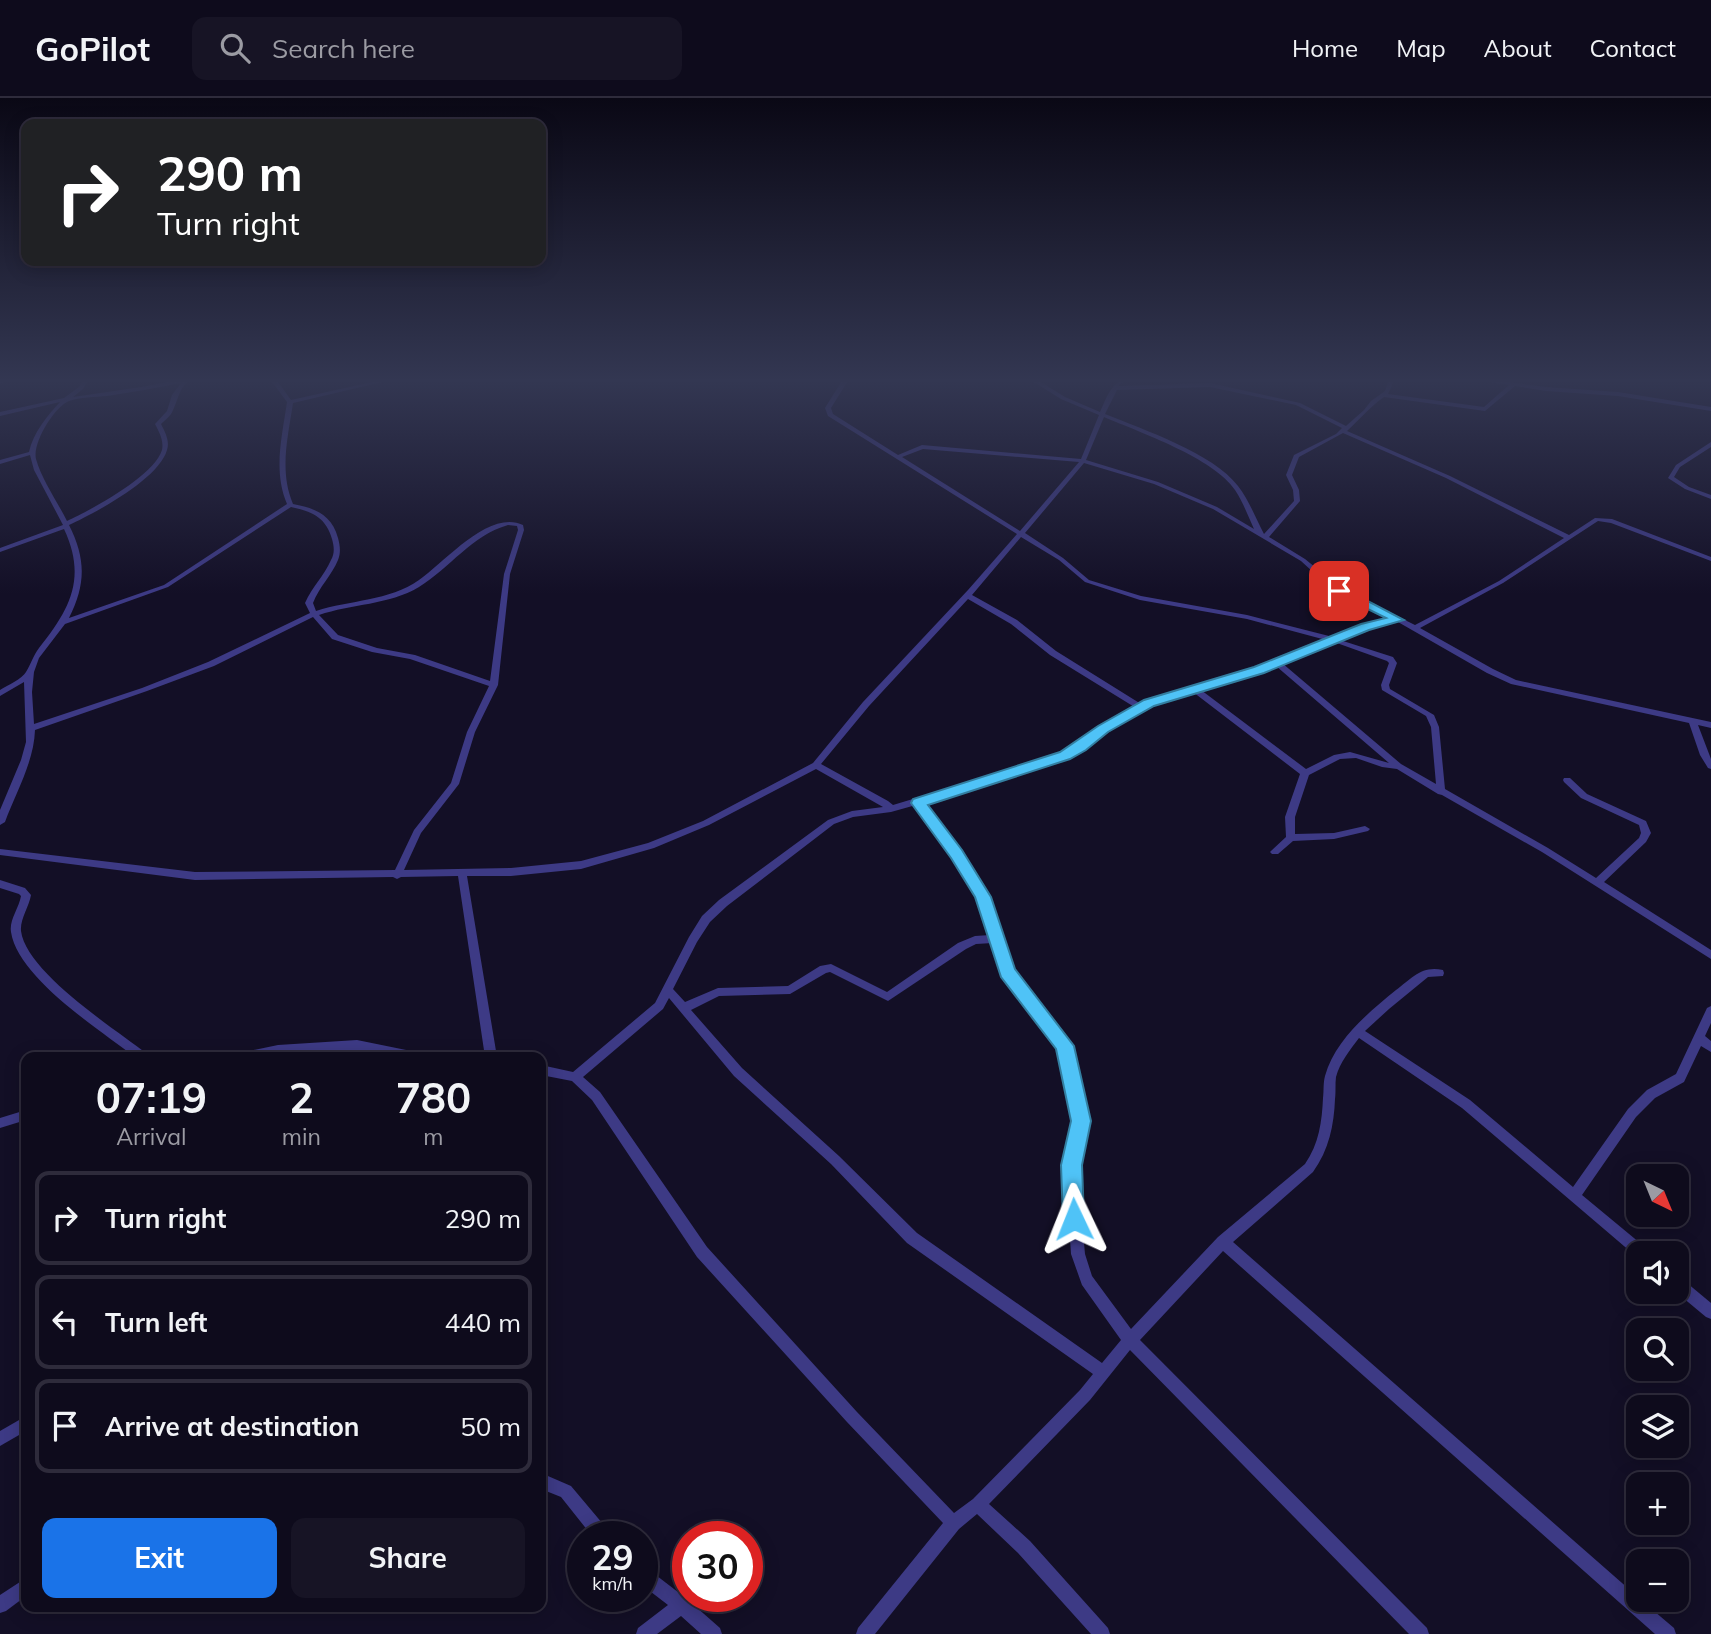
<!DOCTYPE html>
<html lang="en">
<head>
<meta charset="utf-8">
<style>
	:root { --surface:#0e0b1c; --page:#171425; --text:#f1f3f6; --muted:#9b9ba3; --line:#2e2b3b; --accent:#1a73e8 }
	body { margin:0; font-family:Mulish,sans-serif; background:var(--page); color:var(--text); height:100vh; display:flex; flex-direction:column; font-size:26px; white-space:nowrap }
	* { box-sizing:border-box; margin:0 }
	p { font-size:23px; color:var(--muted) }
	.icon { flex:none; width:38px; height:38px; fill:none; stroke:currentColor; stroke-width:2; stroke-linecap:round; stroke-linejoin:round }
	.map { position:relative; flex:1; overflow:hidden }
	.panel { position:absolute; left:21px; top:954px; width:525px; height:560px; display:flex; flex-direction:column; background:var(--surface); border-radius:14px; box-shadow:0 4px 18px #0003,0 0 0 2px var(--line) }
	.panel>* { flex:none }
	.top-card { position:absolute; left:21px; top:21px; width:525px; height:147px; border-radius:14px; box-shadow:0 4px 18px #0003,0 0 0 2px var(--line); background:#202124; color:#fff; overflow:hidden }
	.needle { width:46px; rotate:137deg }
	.controls { position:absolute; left:1626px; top:1066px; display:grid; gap:14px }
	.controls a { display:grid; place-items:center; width:63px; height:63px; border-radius:14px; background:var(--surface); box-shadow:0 4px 18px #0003,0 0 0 2px var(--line); font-size:35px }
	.speed { position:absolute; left:567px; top:1423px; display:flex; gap:14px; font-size:35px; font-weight:700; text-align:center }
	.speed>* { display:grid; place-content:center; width:91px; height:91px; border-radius:50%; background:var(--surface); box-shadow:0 4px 18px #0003,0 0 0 2px var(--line); line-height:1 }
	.speed small { font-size:18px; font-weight:400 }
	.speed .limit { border:10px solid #d22; background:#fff; color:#111 }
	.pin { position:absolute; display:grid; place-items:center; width:60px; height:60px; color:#fff; margin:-30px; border-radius:14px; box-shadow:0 4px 10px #0006 }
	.me { position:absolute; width:77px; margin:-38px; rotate:358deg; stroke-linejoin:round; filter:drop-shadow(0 0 5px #0008) }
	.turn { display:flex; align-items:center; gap:24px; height:147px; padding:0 21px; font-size:32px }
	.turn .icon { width:91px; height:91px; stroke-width:2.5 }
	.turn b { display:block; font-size:49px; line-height:60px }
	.eta { display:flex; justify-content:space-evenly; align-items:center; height:119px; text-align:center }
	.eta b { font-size:42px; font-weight:700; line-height:49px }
	.cta { display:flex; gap:14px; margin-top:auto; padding:14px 21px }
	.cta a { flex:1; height:80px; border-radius:14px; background:var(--accent); color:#fff; font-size:28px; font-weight:700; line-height:80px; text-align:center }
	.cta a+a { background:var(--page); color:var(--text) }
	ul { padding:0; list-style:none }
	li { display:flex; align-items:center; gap:21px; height:94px; margin:0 14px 10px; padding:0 7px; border:4px solid var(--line); border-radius:14px }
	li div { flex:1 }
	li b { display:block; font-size:26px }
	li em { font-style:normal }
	header { display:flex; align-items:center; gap:42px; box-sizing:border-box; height:98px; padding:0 35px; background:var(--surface); border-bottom:2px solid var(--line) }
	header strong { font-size:33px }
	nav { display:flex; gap:38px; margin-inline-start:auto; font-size:24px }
	.search { width:490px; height:63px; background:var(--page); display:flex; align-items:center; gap:18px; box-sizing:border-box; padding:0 24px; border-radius:14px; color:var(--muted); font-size:26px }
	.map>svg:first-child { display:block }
</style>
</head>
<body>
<header>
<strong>GoPilot</strong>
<div class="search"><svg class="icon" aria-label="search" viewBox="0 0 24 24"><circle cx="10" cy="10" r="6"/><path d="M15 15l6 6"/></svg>Search here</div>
<nav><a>Home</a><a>Map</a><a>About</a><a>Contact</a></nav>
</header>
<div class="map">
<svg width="1711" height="1536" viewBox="0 0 1711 1536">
	<rect width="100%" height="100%" fill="#130f26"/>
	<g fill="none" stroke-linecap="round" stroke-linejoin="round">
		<g fill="#3d3a85" fill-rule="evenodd">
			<polygon points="2,281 9,281 0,286 0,282"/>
			<path d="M83 281H89L83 291 73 299 141 289 182 281H192C179 288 179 300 173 312 171 318 165 322 161 326 165 334 170 343 167 352 159 381 95 415 69 427 86 461 86 486 69 520L164 487 287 406C273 373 282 339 287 304L270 281H276L291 302 385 281H395L293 305C288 339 279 373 293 406 315 410 332 417 338 440 340 447 341 455 338 462 332 477 319 489 313 505L316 513C350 502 389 503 419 482 445 464 489 411 523 427L524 432 510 476 498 587 475 634 459 686 421 735 404 772 511 770 581 763 648 745 703 723 813 665 863 604 968 492 1017 436 828 318 825 310 843 281H849L831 310 833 316 898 357 922 347 1081 361 1099 317 1061 301 1029 281H1036L1065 299 1100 314C1106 301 1112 282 1127 281L1118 288 1210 285 1300 305 1346 328 1364 312 1371 303 1385 293 1389 281H1395L1388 296 1484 309 1509 287 1471 281H1486L1546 289 1618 294 1711 309V313L1618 298 1546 293 1515 288 1485 313 1384 299C1371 308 1359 322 1347 333L1450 378 1569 437 1595 420 1612 421 1711 459V463L1611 425 1598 423 1503 485 1420 530 1493 571 1516 582 1711 624V630L1698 627 1711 661V671L1708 670 1700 657 1689 625 1511 586 1487 575 1398 524 1367 531 1340 542 1393 559 1397 565 1389 587 1390 591 1434 617 1439 629 1445 691 1548 750 1596 780 1639 740 1641 735 1639 727 1581 700 1564 684 1563 682 1564 680H1570L1587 696 1646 723 1651 735 1646 744 1604 784 1711 852V861L1542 754 1442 697 1438 696 1397 671 1382 669 1356 660 1340 661 1309 677 1295 719V736L1334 735 1365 728 1370 731 1368 733 1334 741 1293 743 1278 756H1272L1270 754 1272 752 1286 739 1285 719 1300 676 1193 594 1152 607 1068 660 923 704 959 754 988 799 1012 872 1070 948 1087 1023 1077 1067 1085 1156 1092 1178 1131 1231 1218 1139 1305 1066C1319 1046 1322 1023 1323 1000 1324 993 1323 985 1325 978 1335 942 1368 915 1396 892 1412 880 1422 867 1443 872L1444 875 1443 878 1428 879 1389 911 1365 933 1470 1002 1573 1089 1628 1011 1647 992 1676 976 1707 910 1711 908V925L1705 938 1711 943V954L1701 948 1684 984 1655 1000 1636 1019 1582 1097 1646 1150 1648 1155H1638V1160L1462 1010 1359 940C1350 952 1340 964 1336 979 1335 986 1336 993 1335 1001 1334 1027 1329 1052 1313 1074L1233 1144 1638 1499V1502H1641L1674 1530 1676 1536H1655L1223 1153 1140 1242 1427 1530 1429 1536H1409L1130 1252 1090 1302 989 1406 1030 1443 1108 1530 1110 1536H1091L1018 1455 977 1416 959 1431 875 1536H856L858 1530 943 1425 847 1324 697 1159 592 1002 572 983 541 977V967L573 974 655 905 689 839 702 818 719 802 828 722 852 713 883 709 816 671 709 727 654 750 581 771 511 778H467L497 959H485L458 778 401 779 397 781 393 779 195 782 0 757V751L195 774 395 772 414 732 451 685 467 634 489 588 410 561 372 554 332 541 313 519 214 568 147 593 35 632C34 664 16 694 5 724L0 727V712L21 662 26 644 24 584 0 598V592C8 587 22 581 26 574 31 566 33 558 39 550 70 511 87 480 64 431L0 454V450L63 427 34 372 30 357 0 366V362L29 354C33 335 47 318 60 304L0 318V314L64 300 79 289ZM181 285 172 297 167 313 155 326C159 334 164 342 162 352 154 378 91 412 67 423 57 403 42 382 36 361 32 345 55 308 69 303 80 299 95 299 107 298 132 294 156 290 181 285ZM1210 289 1296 307 1342 330 1336 336 1294 357 1286 377 1293 392 1294 403 1264 436C1256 421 1249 402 1238 388 1213 355 1144 332 1105 316L1117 292ZM1104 319C1139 334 1214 360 1235 392 1243 404 1248 418 1254 431L1217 409 1158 384 1086 362ZM1343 335 1446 380 1564 440 1499 483 1415 527 1342 491 1305 461 1269 439 1300 403 1299 392 1292 377 1299 359ZM923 351 1079 364 1020 433 902 359ZM1084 365 1154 386 1213 411 1301 463 1336 495 1391 521 1362 527 1333 539 1247 517 1141 498 1089 482 1063 460 1025 435ZM291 409C311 413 326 419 332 441 334 448 335 455 331 462 324 478 312 489 305 505L310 515 208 564 142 590 34 626 32 594 34 574 39 560 65 526 168 489ZM508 427 517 428 518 432 504 476 490 583 415 557 377 550 338 537 319 517C351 506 389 507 419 489 450 470 472 437 508 427ZM1021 439 1059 462 1085 484 1140 502 1247 521 1326 542 1256 570 1146 603 1141 606 1056 553 1017 522 972 497ZM968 501 1011 526 1050 557 1136 610 1062 656 893 707 888 703 821 666 869 608ZM1334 544 1387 563 1389 565 1381 587 1382 592 1426 618 1431 629 1436 686 1401 666 1282 565ZM1276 568 1389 665 1350 654 1334 657 1306 671 1201 592ZM916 707 953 758 978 800 990 837 975 838 958 845 887 894 831 866 820 868 788 888 718 890 685 904 673 891 697 844 710 824 727 808 834 726 853 719 891 714ZM993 845 1003 877 1059 950 1075 1023 1065 1067 1071 1156 1082 1187 1121 1242 1102 1265 917 1135 839 1058 742 970 691 912 719 898 790 896 826 875 830 874 888 903 966 851 976 846ZM669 900 734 978 831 1066 907 1145 1093 1276 1080 1292 973 1401 954 1415 857 1314 707 1149 600 994 583 979 663 911Z"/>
			<polygon points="1711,344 1711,349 1680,369 1674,379 1689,389 1711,397 1711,401 1685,391 1668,380 1676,367"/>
			<path d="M0 782 25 790 31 797C29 809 20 821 21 833 26 874 115 931 147 956L149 959H135C100 932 18 880 11 834 9 822 19 810 21 798L19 796 0 790Z"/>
			<polygon points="357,942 416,954 420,956 422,959 392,959 357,952 278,957 268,959 238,959 240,956 244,954 278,947"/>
			<polygon points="26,1012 26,1022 0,1030 0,1020"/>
			<polygon points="1676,1178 1681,1180 1711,1205 1711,1221 1706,1219 1676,1194"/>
			<polygon points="26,1318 26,1333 0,1348 0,1333"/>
			<polygon points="541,1375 571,1388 608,1432 610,1438 592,1438 561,1399 541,1391"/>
			<polygon points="642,1469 648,1471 687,1501 720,1530 722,1536 701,1536 681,1518 657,1536 636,1536 638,1530 668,1507 642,1487"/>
			<polygon points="26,1480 26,1498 6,1513 0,1515 0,1497"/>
		</g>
	</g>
	<linearGradient id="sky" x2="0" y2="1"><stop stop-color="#0a0815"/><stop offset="0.57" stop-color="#333752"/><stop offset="1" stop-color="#333752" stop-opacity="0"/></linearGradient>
	<rect width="1711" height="496" fill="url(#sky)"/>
	<polygon fill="#4fc3f7" stroke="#337fa1" stroke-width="2" points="1335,490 1343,490 1404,522 1369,532 1264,575 1154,608 1108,634 1086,652 1070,661 928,707 962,752 991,799 1015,871 1074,948 1091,1023 1082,1067 1084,1121 1081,1128 1074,1131 1066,1128 1063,1121 1061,1067 1071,1023 1056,951 1001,879 975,799 951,760 911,705 913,701 1060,654 1098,628 1144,602 1254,569 1361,526 1386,520 1335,495"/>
</svg>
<div class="controls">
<a><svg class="needle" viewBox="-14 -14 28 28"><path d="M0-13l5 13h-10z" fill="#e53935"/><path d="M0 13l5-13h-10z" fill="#9b9ba3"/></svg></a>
<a><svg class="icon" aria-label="sound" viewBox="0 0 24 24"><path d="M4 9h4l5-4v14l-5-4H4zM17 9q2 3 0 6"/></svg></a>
<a><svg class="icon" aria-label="search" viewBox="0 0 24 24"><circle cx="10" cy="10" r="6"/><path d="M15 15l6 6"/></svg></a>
<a><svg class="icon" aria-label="layers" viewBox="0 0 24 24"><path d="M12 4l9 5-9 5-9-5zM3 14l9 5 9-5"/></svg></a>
<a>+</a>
<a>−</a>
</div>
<div class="speed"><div>29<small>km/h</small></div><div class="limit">30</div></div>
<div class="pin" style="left:1339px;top:493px;background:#d93025"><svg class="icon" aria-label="arrive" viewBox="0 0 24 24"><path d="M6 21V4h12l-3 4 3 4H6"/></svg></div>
<svg class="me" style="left:1074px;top:1121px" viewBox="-20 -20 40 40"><path d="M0-17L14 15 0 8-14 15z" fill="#4fc3f7" stroke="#fff" stroke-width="4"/></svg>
<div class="top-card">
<div class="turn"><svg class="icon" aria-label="right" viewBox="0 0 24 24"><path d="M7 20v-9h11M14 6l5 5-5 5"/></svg><div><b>290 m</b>Turn right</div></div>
</div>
<section class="panel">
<div class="eta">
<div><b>07:19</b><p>Arrival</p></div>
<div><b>2</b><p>min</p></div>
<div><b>780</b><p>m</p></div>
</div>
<ul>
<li><svg class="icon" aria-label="right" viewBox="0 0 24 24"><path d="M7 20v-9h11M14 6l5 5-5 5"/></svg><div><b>Turn right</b></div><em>290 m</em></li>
<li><svg class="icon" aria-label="left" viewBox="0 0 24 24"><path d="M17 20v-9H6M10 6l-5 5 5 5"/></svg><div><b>Turn left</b></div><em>440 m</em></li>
<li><svg class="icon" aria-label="arrive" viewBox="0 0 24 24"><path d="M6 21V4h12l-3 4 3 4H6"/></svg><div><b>Arrive at destination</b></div><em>50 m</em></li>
</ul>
<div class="cta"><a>Exit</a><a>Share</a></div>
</section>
</div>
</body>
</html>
